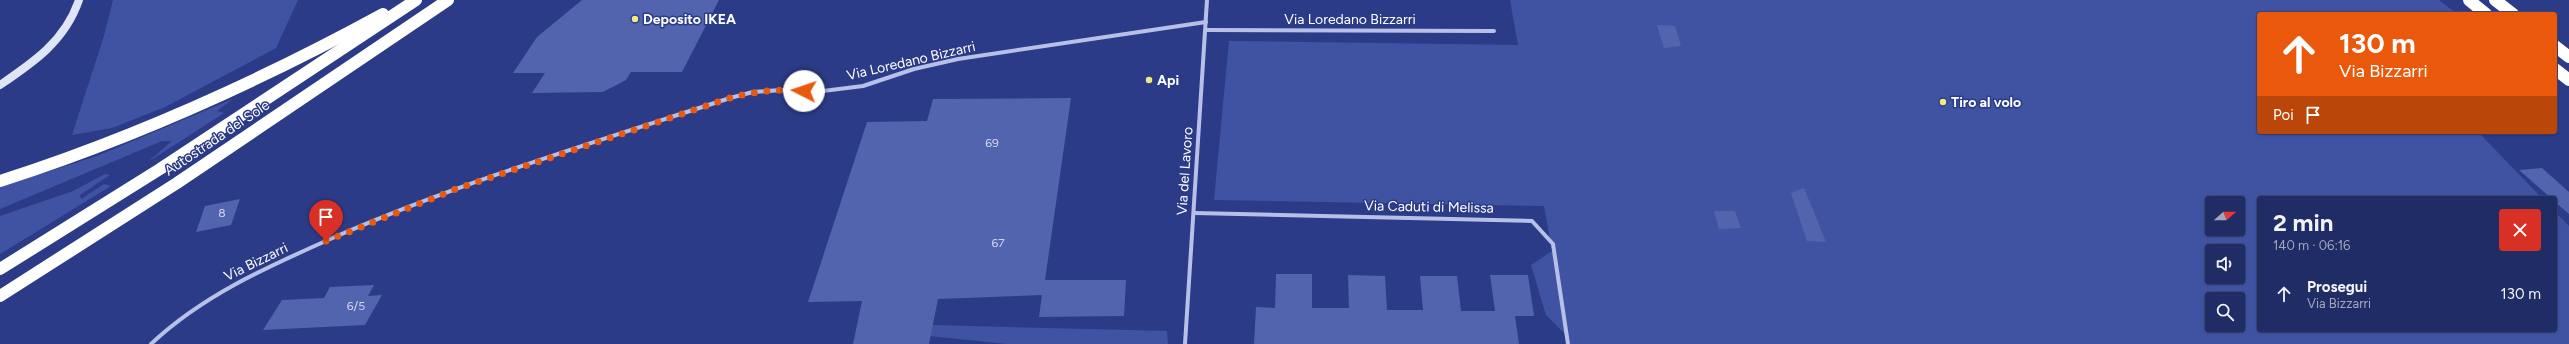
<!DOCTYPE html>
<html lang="it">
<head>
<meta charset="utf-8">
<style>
	:root { --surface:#202c65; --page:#2d386e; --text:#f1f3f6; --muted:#a2a7bf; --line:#3d4879 }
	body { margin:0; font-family:Figtree,sans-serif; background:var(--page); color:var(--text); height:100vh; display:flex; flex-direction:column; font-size:15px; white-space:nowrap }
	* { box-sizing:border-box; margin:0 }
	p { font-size:13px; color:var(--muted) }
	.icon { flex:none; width:22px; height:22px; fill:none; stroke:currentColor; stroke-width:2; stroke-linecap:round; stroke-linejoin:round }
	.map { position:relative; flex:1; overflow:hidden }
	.drawer { position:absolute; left:2257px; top:196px; width:300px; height:136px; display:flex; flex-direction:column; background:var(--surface); border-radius:4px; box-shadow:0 1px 3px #0004,0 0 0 1px var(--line) }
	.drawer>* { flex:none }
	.top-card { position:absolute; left:2257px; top:12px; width:300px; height:122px; border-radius:4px; box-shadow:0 1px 3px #0004,0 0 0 1px var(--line); background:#ea580c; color:#fff; overflow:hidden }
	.needle { width:26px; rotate:69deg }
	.tools { position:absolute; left:2205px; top:196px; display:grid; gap:8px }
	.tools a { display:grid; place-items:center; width:40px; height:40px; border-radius:4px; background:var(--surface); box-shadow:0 1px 3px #0004,0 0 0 1px var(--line); font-size:20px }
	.pin { position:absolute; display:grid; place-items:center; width:34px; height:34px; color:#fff; margin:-41px -17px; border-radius:50% 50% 50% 0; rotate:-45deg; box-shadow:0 0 4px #0007 }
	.pin .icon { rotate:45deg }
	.me { position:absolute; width:44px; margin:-22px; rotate:274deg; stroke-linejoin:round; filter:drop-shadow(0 0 3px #0008) }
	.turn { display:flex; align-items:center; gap:14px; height:84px; padding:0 16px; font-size:18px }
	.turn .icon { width:52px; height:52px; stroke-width:2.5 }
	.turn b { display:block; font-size:28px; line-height:34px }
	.then { display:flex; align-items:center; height:38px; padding:0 16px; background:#0003; gap:8px; font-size:15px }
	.round { display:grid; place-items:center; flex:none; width:42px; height:42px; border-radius:4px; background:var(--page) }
	.summary { display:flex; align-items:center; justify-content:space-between; height:68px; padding:0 16px }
	h1 { font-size:24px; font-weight:700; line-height:30px }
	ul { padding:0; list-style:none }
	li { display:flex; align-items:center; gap:12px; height:60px; padding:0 16px }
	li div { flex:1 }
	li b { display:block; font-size:15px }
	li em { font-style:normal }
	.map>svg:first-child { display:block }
</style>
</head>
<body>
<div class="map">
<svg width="2569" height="344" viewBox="0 0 2569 344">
	<rect width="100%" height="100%" fill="#2b3b87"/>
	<g fill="#4053a3" fill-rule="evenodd">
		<polygon points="113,0 298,0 276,48 165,107 112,128 72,135 104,36"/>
		<path d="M1510 0H2439L2457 14H2259V132H2478L2542 198H2259V330H2555V212L2569 226V344H1569L1567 336 1546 315 1531 265 1552 251 1544 206 1214 200 1229 41 1518 45ZM2212 203H2238V229H2212ZM2212 251H2238V277H2212ZM2212 299H2238V325H2212Z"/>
		<polygon points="233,99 217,111 224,113 148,162 172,141 162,141 0,209 0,187 97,156"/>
		<polygon points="105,174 110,175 80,195 81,199 104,184 111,186 0,254 0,216 73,191"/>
		<polygon points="932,325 1167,331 1168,344 1007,344 930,336"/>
	</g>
	<g fill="#5364ae">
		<polygon points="582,0 719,0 682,72 631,72 626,80 603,92 532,93 545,73 513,73 537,37"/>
		<polygon points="1657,25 1675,26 1681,46 1664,48"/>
		<polygon points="1071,98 1045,280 1126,280 1124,316 1039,317 1042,295 938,299 929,344 853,344 862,301 808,302 867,122 927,121 933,99"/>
		<polygon points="2542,168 2569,192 2569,214 2555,202 2555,198 2551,198 2519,170"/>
		<polygon points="1804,188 1826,242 1807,241 1791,193"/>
		<polygon points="240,199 231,225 196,232 205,206"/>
		<polygon points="1714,211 1735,211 1741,228 1719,229"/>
		<polygon points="1276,274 1312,274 1312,308 1349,308 1348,275 1385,276 1387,310 1423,310 1420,276 1457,276 1461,311 1495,311 1490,275 1528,275 1534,316 1515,316 1519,344 1254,344 1256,307 1275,308"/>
		<polygon points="374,285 368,296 382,295 365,325 263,330 282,300 324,298 330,287"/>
	</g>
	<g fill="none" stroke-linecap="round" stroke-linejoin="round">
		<g stroke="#b7c1e8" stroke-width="4">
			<polyline points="1206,30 1494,31"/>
			<polyline points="1194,213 1532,221 1553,244 1568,344"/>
			<path d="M151 344C202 296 265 268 328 240 458 183 595 142 730 98L753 92 782 90 815 92 863 86 914 69 958 59 1206 22"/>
			<polyline points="1185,344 1207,0"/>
		</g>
		<path stroke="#e0e4f7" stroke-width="8" d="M0 85C34 62 65 41 79 0"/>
		<g stroke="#fff" stroke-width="12">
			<polyline points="2469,0 2486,14"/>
			<polyline points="2495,0 2513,14"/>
			<polyline points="2555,46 2569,57"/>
			<polyline points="2555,69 2569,80"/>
			<path d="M0 181C134 138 260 81 383 14"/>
			<polyline points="0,269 160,169 416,0"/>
			<polyline points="0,296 177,183 448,0"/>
		</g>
	</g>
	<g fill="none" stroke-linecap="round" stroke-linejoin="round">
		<path stroke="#ea580c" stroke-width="7" stroke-dasharray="0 12.6" d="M326 241 456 189 730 98C755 91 778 89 804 91"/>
	</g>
	<g fill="#eeea7f" stroke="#2b3b87" stroke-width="1.5">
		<circle cx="635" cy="19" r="4"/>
		<circle cx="1149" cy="80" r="4"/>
		<circle cx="1943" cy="102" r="4"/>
	</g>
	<g text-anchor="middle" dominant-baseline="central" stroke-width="3" stroke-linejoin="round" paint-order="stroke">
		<g font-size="12" fill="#d4d8eb">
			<text x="992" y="143">69</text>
			<text x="222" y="213">8</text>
			<text x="998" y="243">67</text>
			<text x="356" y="306">6/5</text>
		</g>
		<g font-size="14" font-weight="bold" fill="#fff" stroke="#2b3b87" text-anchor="start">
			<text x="643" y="19">Deposito IKEA</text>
			<text x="1157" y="80">Api</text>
			<text x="1951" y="102">Tiro al volo</text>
		</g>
		<g font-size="14" fill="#fff" stroke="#2b3b87">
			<text x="1350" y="19">Via Loredano Bizzarri</text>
			<text transform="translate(911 61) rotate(-13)">Via Loredano Bizzarri</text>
			<text transform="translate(217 138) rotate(-34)">Autostrada del Sole</text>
			<text transform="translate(1185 171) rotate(-86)">Via del Lavoro</text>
			<text transform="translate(1429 207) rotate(1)">Via Caduti di Melissa</text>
			<text transform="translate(256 262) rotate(-26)">Via Bizzarri</text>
		</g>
	</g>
</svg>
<div class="tools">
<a><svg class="needle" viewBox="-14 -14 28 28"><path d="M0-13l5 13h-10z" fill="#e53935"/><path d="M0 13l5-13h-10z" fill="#a2a7bf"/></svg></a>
<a><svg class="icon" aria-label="sound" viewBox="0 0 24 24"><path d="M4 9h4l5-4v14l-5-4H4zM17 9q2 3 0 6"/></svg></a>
<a><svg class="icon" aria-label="search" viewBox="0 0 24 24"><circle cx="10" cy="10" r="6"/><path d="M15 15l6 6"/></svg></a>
</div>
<div class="pin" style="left:326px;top:241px;background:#d93025"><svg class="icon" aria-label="arrive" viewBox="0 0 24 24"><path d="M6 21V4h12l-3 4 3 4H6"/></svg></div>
<svg class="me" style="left:804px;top:91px" viewBox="-20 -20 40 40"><circle r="19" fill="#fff"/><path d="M0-13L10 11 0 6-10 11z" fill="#ea580c"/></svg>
<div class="top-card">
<div class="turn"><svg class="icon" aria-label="ahead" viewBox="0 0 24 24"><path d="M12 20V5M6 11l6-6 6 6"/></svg><div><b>130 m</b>Via Bizzarri</div></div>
<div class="then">Poi<svg class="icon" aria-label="arrive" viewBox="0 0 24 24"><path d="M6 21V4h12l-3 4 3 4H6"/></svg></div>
</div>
<section class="drawer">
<div class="summary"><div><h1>2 min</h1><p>140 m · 06:16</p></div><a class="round" style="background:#d93025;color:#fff"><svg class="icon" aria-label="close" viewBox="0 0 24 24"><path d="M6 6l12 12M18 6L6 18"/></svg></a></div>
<ul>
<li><svg class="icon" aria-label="ahead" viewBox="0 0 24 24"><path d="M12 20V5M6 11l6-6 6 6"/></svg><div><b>Prosegui</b><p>Via Bizzarri</p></div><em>130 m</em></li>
</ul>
</section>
</div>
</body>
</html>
